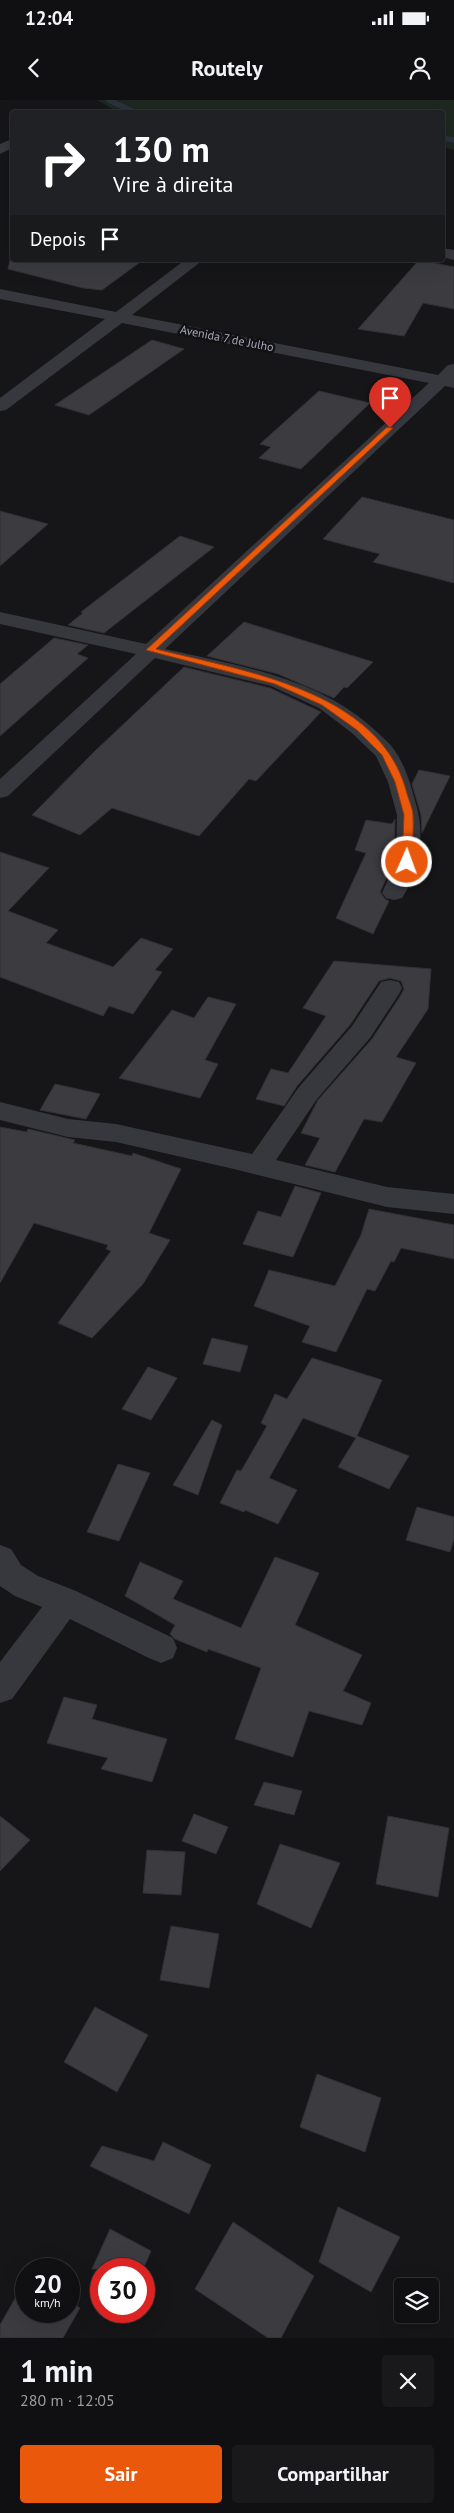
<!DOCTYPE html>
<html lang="pt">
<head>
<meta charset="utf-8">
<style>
	:root { --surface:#101012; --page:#19191b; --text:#f1f3f6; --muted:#9c9d9f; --line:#303032; --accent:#ea580c }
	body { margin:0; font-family:"PT Sans",sans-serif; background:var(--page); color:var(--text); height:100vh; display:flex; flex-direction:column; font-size:19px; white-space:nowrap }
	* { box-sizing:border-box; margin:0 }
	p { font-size:16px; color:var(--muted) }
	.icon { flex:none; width:28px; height:28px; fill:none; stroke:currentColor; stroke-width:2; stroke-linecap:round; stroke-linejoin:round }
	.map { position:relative; height:2238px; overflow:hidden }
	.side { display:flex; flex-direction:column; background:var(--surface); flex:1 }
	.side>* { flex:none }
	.banner { position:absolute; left:10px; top:10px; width:435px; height:152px; border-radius:5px; box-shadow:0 5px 20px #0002,0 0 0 1px var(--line); background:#202124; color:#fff; overflow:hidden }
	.controls { position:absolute; left:394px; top:2178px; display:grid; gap:10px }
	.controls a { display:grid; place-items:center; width:45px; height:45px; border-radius:5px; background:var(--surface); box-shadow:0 5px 20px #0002,0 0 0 1px var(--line); font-size:25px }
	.speed { position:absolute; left:15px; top:2158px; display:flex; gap:10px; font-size:25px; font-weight:700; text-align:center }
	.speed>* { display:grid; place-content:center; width:65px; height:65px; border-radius:50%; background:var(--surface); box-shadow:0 5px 20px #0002,0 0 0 1px var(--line); line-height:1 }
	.speed small { font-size:12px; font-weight:400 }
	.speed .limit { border:8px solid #d22; background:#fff; color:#111 }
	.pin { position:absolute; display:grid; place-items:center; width:42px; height:42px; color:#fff; margin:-51px -21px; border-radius:50% 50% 50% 0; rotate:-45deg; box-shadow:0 0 5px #0007 }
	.pin .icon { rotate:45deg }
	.me { position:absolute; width:55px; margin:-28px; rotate:2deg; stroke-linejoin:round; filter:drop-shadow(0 0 4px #0008) }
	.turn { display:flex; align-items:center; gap:18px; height:105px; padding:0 20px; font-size:22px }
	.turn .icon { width:65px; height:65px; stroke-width:2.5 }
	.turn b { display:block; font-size:35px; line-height:42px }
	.then { display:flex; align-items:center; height:48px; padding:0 20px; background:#0003; gap:10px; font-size:19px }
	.round { display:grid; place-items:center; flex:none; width:52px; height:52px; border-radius:5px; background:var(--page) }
	.head { display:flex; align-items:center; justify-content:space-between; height:85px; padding:0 20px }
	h1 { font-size:30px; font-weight:700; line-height:38px }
	.action { display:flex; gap:10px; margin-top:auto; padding:10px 20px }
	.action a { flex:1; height:58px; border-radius:5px; background:var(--accent); color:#fff; font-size:20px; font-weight:700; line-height:58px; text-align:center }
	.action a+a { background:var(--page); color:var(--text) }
	.status { display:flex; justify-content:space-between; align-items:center; height:35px; padding:0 25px; background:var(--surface); direction:ltr }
	.status svg { height:14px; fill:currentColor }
	header { display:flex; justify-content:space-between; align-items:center; height:65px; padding:0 20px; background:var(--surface); font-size:22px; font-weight:700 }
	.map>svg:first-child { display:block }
</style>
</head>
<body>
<div class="status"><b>12:04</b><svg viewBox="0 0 49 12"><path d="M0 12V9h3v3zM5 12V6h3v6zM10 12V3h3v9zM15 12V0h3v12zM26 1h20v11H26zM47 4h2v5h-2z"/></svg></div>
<header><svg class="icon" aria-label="back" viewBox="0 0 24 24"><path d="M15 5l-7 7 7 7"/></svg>Routely<svg class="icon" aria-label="person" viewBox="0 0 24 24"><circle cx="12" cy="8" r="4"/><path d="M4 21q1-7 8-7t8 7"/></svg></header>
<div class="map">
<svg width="454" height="2238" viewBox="0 0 454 2238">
	<rect width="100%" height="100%" fill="#161618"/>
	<polygon fill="#1e2720" points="97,0 454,0 454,50 443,47 442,12 118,12"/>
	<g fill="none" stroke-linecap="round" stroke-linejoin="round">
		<g stroke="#2b323e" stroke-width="5.5">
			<polyline points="109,0 134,12"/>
			<polyline points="442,38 454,40"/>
		</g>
	</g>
	<g fill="#3c3b40" stroke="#313034">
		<polygon points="10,160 143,160 102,190 83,188 8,169"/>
		<polygon points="419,160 454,167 454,209 423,203 404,236 358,229"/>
		<polygon points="152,240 184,249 89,315 55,305"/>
		<polygon points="319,291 370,303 301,369 259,358 271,347 260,344"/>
		<polygon points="362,397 454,420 454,483 373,462 380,454 323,439"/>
		<polygon points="0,411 48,424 0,466"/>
		<polygon points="180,436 214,447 104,533 68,525 83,513 81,512"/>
		<polygon points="244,522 373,562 347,588 344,587 334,598 278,574 207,556"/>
		<polygon points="54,538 88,545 77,554 88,558 0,636 0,584"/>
		<polygon points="184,567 270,588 321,612 256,681 249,679 199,736 112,708 80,735 32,715 94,652"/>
		<polygon points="419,670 450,676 422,733 421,715 412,684"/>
		<polygon points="395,719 394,762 380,792 385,799 389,801 373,834 336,818 366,753 355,750 366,720 392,724"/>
		<polygon points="0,752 49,768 8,811 58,830 46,843 113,867 141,838 173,849 155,870 162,872 133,914 109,906 103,916 0,877"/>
		<polygon points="334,861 431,869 428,909 396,957 416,963 382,1022 364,1019 335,1072 305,1065 320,1038 301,1033 318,1000 372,939 401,895 404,889 401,881 390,878 379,881 350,925 297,986 284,1006 256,999 271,969 288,973 326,916 303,908"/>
		<polygon points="208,897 236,904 205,960 218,964 200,998 119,978 172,910 194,918"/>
		<polygon points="55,984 100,994 86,1019 40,1010"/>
		<polygon points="0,1027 27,1032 28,1029 75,1040 73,1043 132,1056 133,1053 181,1069 149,1133 170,1140 143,1184 92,1238 58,1223 111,1151 106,1149 108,1145 34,1123 0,1183"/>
		<polygon points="295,1086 321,1093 293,1157 243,1144 258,1111 281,1117"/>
		<polygon points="369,1109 454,1125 454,1159 401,1148 394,1162 391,1161 375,1191 367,1189 336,1252 302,1242 310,1226 254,1206 269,1170 335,1186 361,1135"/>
		<polygon points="212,1238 248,1246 240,1272 203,1264"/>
		<polygon points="312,1258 382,1280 357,1336 409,1356 389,1389 338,1367 356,1338 303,1318 269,1378 297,1390 278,1424 245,1410 244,1412 220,1403 237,1370 241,1371 267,1326 261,1323 275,1294 287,1299"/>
		<polygon points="148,1267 177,1278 151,1320 122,1309"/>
		<polygon points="212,1320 222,1325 198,1395 173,1385"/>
		<polygon points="118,1364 150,1373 119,1441 87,1432"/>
		<polygon points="417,1407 454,1417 454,1439 450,1452 406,1440"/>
		<polygon points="275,1457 319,1473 295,1525 362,1555 343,1591 371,1603 362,1625 309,1611 293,1657 235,1639 261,1568 208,1549 207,1552 175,1539 170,1534 175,1525 125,1496 140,1462 183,1481 173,1499 241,1528"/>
		<polygon points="64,1597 97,1605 92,1619 167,1639 152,1682 101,1669 108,1658 47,1643"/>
		<polygon points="264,1682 302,1691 294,1715 254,1705"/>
		<polygon points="194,1714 228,1727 216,1754 182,1741"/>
		<polygon points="0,1716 30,1740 0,1771"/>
		<polygon points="388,1716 449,1728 438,1797 376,1784"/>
		<polygon points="280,1744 340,1763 311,1828 257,1804"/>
		<polygon points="147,1750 185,1752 181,1795 143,1793"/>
		<polygon points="171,1826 219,1834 209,1888 160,1880"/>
		<polygon points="95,1907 148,1935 117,1992 64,1962"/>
		<polygon points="317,1974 381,1998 365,2052 300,2027"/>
		<polygon points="163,2042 211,2065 189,2114 90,2066 102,2046 154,2061"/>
		<polygon points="338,2107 400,2137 371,2192 319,2162"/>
		<polygon points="233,2122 314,2176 281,2238 268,2238 195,2189"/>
		<polygon points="110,2129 151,2151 143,2169 92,2169"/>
		<polygon points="26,2179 26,2211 69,2211 69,2201 80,2208 63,2238 0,2238 0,2225"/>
	</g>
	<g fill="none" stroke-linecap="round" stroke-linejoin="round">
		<g fill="#37373e" fill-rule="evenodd">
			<polygon points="12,39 12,48 0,54 0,44"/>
			<polygon points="442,148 454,150 454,160 442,157"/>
			<path d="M185 160H203L132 215 438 275 448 265 454 264V288L445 286 165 549C239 566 319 577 377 632 383 638 391 644 395 651 406 667 411 686 416 704 425 734 420 772 402 798L394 800 386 798 382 793 396 762 397 715 388 682 376 656 352 633 319 608 271 586 155 558 8 696 0 698V679L136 554 0 524V512L146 544 429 283 122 223 6 310 0 311V298L105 219 0 199V189L116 212Z"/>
			<polygon points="390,880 399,882 402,888 399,894 370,938 317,999 276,1060 387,1087 454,1094 454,1114 387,1107 234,1069 116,1042 68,1037 0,1020 0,1002 68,1019 116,1024 252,1054 299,987 352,926 381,882"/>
			<polygon points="0,1445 11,1449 21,1465 38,1476 76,1491 173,1538 177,1548 173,1558 161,1563 149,1558 70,1519 12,1599 0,1603 0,1562 42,1507 15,1496 0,1486"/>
		</g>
	</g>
	<path fill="#ea580c" stroke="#983908" d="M387 327 393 328 156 549C243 571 378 590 406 690 408 699 413 708 413 716 414 731 412 747 411 762L407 765 402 762 404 715 395 682 382 655 357 630 322 605 275 584 146 550Z"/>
	<g text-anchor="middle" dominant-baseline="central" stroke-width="5" stroke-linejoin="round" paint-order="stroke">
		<g font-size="12" fill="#a7a9b9" stroke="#111113">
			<text transform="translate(227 238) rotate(11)">Avenida 7 de Julho</text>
		</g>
	</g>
</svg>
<div class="controls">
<a><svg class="icon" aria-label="layers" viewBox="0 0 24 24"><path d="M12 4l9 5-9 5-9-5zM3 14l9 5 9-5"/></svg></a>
</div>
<div class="speed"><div>20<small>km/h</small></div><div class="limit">30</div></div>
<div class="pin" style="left:390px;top:328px;background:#d93025"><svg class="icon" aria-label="arrive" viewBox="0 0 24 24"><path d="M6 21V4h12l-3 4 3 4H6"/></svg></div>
<svg class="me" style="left:407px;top:762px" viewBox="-20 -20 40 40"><circle r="17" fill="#ea580c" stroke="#fff" stroke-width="3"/><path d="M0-11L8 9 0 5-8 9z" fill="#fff"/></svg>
<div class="banner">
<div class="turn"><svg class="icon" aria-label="right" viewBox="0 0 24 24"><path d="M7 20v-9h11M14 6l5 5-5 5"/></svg><div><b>130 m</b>Vire à direita</div></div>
<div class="then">Depois<svg class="icon" aria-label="arrive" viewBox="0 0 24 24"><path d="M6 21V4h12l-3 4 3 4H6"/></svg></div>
</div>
</div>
<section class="side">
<div class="head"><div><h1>1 min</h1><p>280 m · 12:05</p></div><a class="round"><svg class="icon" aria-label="close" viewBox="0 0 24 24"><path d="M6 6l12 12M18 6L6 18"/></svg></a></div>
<div class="action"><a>Sair</a><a>Compartilhar</a></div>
</section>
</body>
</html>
